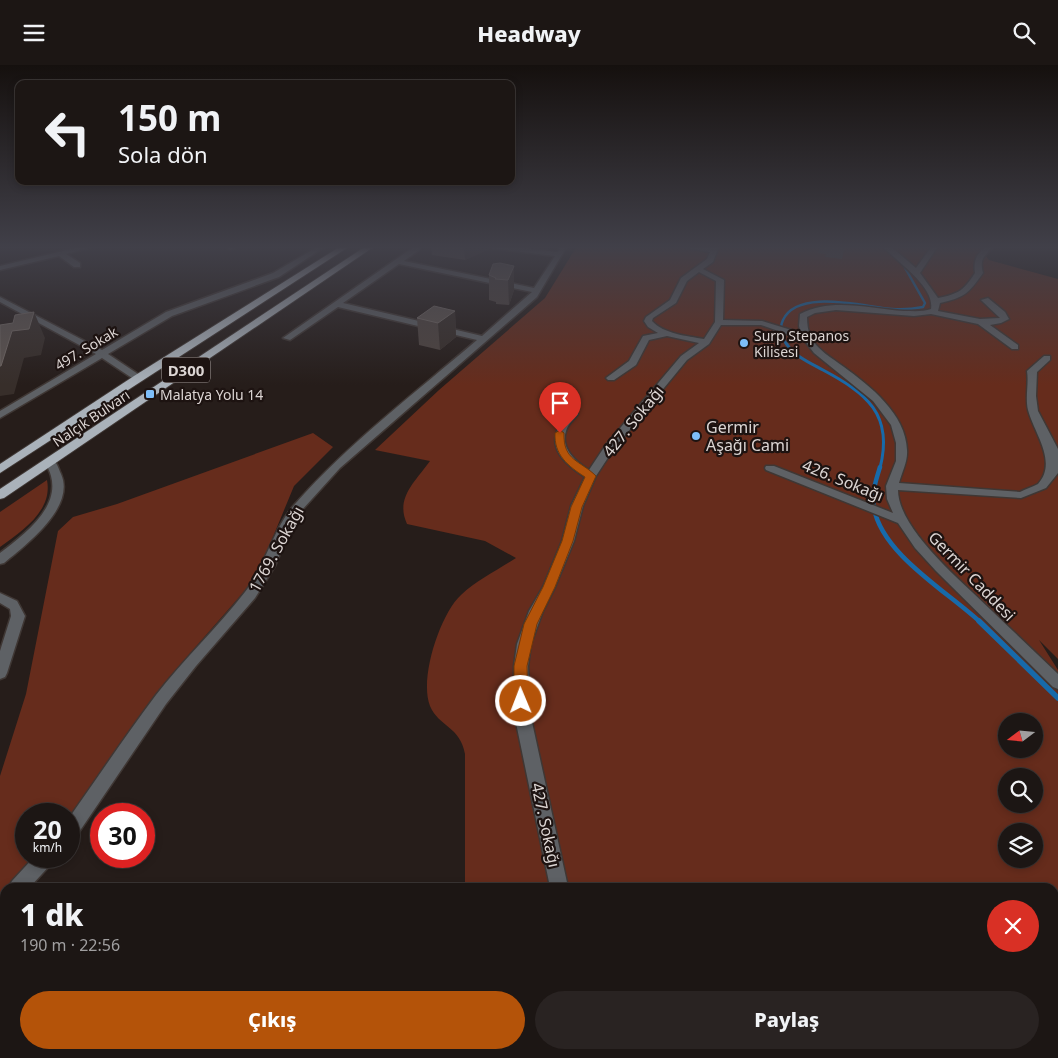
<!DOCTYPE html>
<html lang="tr">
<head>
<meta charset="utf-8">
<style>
	:root { --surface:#1c1614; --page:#292322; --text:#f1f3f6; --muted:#a09fa0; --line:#3a3534; --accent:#b45309 }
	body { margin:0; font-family:"Noto Sans",sans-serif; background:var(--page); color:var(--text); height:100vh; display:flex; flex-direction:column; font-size:19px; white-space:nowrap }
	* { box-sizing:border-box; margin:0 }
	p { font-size:16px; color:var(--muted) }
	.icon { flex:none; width:28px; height:28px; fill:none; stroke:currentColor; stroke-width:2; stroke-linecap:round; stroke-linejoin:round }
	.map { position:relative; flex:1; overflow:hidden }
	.drawer { position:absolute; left:0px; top:818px; width:1059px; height:176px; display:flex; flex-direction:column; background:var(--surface); border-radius:15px 15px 0 0; box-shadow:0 2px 8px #0003,0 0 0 1px var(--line) }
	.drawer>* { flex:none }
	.banner { position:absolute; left:15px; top:15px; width:500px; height:105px; border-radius:10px; box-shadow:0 2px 8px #0003,0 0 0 1px var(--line); background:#1c1614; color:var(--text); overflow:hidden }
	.needle { width:32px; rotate:254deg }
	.fabs { position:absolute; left:998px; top:648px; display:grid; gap:10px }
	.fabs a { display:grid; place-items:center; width:45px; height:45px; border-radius:50%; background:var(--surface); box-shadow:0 2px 8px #0003,0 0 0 1px var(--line); font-size:25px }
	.speed { position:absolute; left:15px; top:738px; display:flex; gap:10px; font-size:25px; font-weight:700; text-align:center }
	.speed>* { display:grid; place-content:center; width:65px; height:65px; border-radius:50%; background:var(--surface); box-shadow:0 2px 8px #0003,0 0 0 1px var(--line); line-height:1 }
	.speed small { font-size:12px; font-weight:400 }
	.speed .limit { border:8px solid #d22; background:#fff; color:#111 }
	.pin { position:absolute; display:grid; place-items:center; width:42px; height:42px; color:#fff; margin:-51px -21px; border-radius:50% 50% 50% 0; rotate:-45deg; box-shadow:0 0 5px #0007 }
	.pin .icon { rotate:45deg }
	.me { position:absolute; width:55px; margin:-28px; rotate:359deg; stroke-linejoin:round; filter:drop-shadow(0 0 4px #0008) }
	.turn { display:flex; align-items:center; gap:18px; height:105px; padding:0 20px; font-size:22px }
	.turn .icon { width:65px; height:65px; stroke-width:2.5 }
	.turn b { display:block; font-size:35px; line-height:42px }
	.round { display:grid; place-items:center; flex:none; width:52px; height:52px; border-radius:26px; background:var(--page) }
	.head { display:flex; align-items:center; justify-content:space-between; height:85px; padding:0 20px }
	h1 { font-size:30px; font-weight:800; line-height:38px }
	.action { display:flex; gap:10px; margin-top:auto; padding:10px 20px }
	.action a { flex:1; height:58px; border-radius:30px; background:var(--accent); color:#fff; font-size:20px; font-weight:800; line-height:58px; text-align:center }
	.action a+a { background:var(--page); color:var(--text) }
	header { display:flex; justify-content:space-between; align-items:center; height:65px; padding:0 20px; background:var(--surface); font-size:22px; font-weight:800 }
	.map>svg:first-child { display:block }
</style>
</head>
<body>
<header><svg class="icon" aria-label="menu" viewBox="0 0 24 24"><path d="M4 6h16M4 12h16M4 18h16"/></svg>Headway<svg class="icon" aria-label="search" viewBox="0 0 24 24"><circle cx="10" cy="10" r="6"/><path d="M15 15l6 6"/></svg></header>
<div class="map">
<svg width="1058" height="993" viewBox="0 0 1058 993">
	<rect width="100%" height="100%" fill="#261d1a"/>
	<g fill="#662c1c" fill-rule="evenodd">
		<path d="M577 181H981L980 183 989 195 1058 214V594L1039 575 1058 605V993H500L498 989H1054V822H465V689C460 661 439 662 430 641 419 614 440 549 461 530 477 515 498 505 516 493L485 476 407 459C395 433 415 417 430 396L375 385 439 325 545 233ZM1006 656H1034V684H1006ZM1006 711H1034V739H1006ZM1006 766H1034V794H1006Z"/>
		<polygon points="313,368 333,382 294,421 256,513 165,617 69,760 69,749 26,749 26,791 43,791 15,822 5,822 5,833 0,838 0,711 26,629 58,466 73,452 117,439"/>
		<path d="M47 415C53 446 22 466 0 482V447Z"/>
	</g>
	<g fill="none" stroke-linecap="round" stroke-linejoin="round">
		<path stroke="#176aaa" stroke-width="2.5" d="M787 280C781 271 779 264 783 255 798 223 864 242 892 244 903 245 913 244 923 242L925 238 904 201"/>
		<path stroke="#176aaa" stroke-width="3" d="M786 278C794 291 810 298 823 305 866 328 894 349 880 403"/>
		<path stroke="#176aaa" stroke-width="4.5" d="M880 402C876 415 871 429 874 443 882 489 948 527 980 557"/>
		<polyline stroke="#176aaa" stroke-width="5.5" points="979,556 1058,633"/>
		<g stroke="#3f3734" stroke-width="3">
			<g id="minor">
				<polygon points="84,181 95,181 66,189 80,198 80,202 74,202 59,191 0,205 0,201"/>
				<polygon points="239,181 231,185 228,183 231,181"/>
				<polygon points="319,181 326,181 279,212 172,251 108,289 141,311 141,315 135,315 102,293 0,353 0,346 96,289 0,237 0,232 102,285 166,247 273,208"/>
				<path d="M415 181H421L419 185 404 196 534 223 555 191 491 183 488 181H506L557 187 561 181H567L537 232 340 403 302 445 289 467 275 501 255 533 196 601 166 639 75 773 69 775V753C98 712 126 670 156 630 184 594 217 563 245 527 266 500 273 463 295 439 349 378 415 328 477 275L338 242 290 275 283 273ZM399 199 532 227 482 271 343 238Z"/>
				<path d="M684 181 712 183 713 181H719L713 197 703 204 724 215 723 255 762 256 801 268 799 261 800 249C832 232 870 244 904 246 914 246 923 247 931 244 935 221 895 196 883 181H890L916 203 932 181H938L920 208 938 233C959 229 964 225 975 208 973 195 977 189 986 181H993C985 192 979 192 983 208 969 228 964 233 940 238L938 246 980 254 1000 253 981 235 988 233 1005 247 1009 254 1001 258 990 260 1018 280V284H1012L978 259 931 249 914 251 836 245 815 248 807 252C807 259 808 265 810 271 817 285 832 293 844 302 870 321 906 349 907 385 908 396 902 407 899 418L1020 427C1025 424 1033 422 1038 419 1058 397 1034 368 1028 345 1025 332 1029 319 1027 306L1044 291H1050V295L1037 307 1036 331 1038 346 1058 384V408L1046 423 1021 433 898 425C898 465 965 519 992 546 1014 567 1036 588 1058 609V624L1053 622 936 506 915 483 898 458 766 405 765 403 766 401H774L893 448 887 434 886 421 896 396V378L891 360 873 336 814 288 804 275 761 260H721L709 279 687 295 613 385 596 411 583 441 574 476 555 522 543 546 531 579 528 601 530 648 568 822H550L514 648V601L517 579 529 546 543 522 562 476 571 441 585 412C556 394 543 374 570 347H576L578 349C574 354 568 359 566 366 560 383 576 397 589 405L605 381 681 291 699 278 667 271 649 275 636 300 614 315H608L606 313 629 296 643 271 658 268 648 262 644 256 646 252 670 235 681 213 707 194 710 187 687 183ZM699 207 716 216 715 257 704 274C687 271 664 269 652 256L653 253 676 238 687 216Z"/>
				<path d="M50 394C57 395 58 403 61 409 76 442 26 480 4 498L0 499V488C22 471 60 444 51 411 50 406 47 402 45 397Z"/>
				<polygon points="0,528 17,536 25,551 7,608 5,612 0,614 0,586 11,551 10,544 0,538"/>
				<polygon points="35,791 56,791 53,797 30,822 9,822 12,816"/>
				<polygon points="5,828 5,849 0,851 0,830"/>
				<polygon points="578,989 600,989 601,993 579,993"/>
			</g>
		</g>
		<g stroke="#3f3734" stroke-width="2">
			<g id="trunk">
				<polygon points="341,181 350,181 0,408 0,399 134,311"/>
				<polygon points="366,181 375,181 4,433 0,434 0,424"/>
			</g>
		</g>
		<use href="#minor" fill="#5e6165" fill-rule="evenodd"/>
		<use href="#trunk" fill="#aab2ba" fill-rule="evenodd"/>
	</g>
	<g fill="#4e4440">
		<polygon points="431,181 489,181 489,184 465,195 432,190"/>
		<polygon points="820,181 845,181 842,194 825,192 826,189 818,188"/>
		<polygon points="500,198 514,225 509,240 496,239 496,237 489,235 489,210"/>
		<polygon points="455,246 456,272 440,285 419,280 417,253"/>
	</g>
	<g fill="#372e2a">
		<polygon points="469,181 489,181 489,184 465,195 464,183"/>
		<polygon points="514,201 514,225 509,240 508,215"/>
		<polygon points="455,246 456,272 440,285 438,258"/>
		<polygon points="34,247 45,273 41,290 24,293 14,329 0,331 0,301 12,266"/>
	</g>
	<g fill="#5d5450" stroke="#716864">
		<polygon points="449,181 469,181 464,183"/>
		<polygon points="833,181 845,181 845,182"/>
		<polygon points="500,198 514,201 508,215 495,214 496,213 489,210 493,199"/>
		<polygon points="434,241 455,246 438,258 417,253"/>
		<polygon points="34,247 29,264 12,266 1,301 0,301 0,260 13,258 15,250"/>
	</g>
	<linearGradient id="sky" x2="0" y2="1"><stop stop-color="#15100e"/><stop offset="0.57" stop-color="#414049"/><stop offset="1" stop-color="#414049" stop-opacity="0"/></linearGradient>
	<rect width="1058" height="320" fill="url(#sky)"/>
	<path fill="#b45309" stroke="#753606" d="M560 365 564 368C563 396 580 395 596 411L582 442 573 476 555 522 537 559 527 601 528 636 526 640 521 641 516 640 514 636V601L524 559 543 522 562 476 571 442 585 412C568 401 554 390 555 368Z"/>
	<g fill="#7dbef9" stroke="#1d1311" stroke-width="2">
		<circle cx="744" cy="278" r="5"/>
		<rect x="145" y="324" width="10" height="10" rx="2.5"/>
		<circle cx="696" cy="371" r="5"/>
	</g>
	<g text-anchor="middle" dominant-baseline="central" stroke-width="4.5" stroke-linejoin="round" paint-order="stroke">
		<g font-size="14" fill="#dcd5d3" stroke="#1d1311" text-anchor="start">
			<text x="754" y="270">Surp Stepanos<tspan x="754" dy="16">Kilisesi</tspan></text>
			<text x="160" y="329">Malatya Yolu 14</text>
		</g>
		<g font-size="14" fill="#dcd5d3" stroke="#1d1311">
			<text transform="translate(86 283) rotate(-31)">497. Sokak</text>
			<text transform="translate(91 353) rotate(-34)">Nalçık Bulvarı</text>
		</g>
		<rect fill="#1d1311" stroke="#a39b99" stroke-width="1" x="162" y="292.5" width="48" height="25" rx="4"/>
		<g font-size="15" font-weight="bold" fill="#dcd5d3">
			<text x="186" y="305">D300</text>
		</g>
		<g font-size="16" fill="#dcd5d3" stroke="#1d1311">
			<text transform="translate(633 356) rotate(-51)">427. Sokağı</text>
			<text transform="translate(843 415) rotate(22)">426. Sokağı</text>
			<text transform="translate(276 484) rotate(-61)">1769. Sokağı</text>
			<text transform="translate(972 511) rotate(46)">Germir Caddesi</text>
			<text transform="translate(546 760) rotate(78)">427. Sokağı</text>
		</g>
		<g font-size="16" fill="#dcd5d3" stroke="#1d1311" text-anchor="start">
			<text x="706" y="362">Germir<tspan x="706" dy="18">Aşağı Cami</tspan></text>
		</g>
	</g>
</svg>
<div class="fabs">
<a><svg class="needle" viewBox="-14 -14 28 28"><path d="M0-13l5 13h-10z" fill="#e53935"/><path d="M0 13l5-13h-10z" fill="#a09fa0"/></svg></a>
<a><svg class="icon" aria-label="search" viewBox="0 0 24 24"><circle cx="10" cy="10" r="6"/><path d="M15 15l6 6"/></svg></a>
<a><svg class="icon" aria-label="layers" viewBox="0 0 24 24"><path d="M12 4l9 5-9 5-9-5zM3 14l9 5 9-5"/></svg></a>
</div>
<div class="speed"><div>20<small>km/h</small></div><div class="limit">30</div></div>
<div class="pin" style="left:560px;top:368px;background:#d93025"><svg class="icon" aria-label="arrive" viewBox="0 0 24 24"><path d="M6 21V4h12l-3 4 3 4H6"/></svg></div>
<svg class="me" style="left:521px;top:636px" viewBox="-20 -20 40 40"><circle r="17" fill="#b45309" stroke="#fff" stroke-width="3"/><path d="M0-11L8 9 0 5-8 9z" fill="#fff"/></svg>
<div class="banner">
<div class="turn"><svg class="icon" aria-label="left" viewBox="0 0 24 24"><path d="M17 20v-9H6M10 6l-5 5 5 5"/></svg><div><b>150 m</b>Sola dön</div></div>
</div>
<section class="drawer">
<div class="head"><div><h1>1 dk</h1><p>190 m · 22:56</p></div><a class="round" style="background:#d93025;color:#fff"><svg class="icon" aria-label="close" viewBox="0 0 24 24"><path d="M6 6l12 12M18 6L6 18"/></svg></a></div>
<div class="action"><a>Çıkış</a><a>Paylaş</a></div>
</section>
</div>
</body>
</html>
